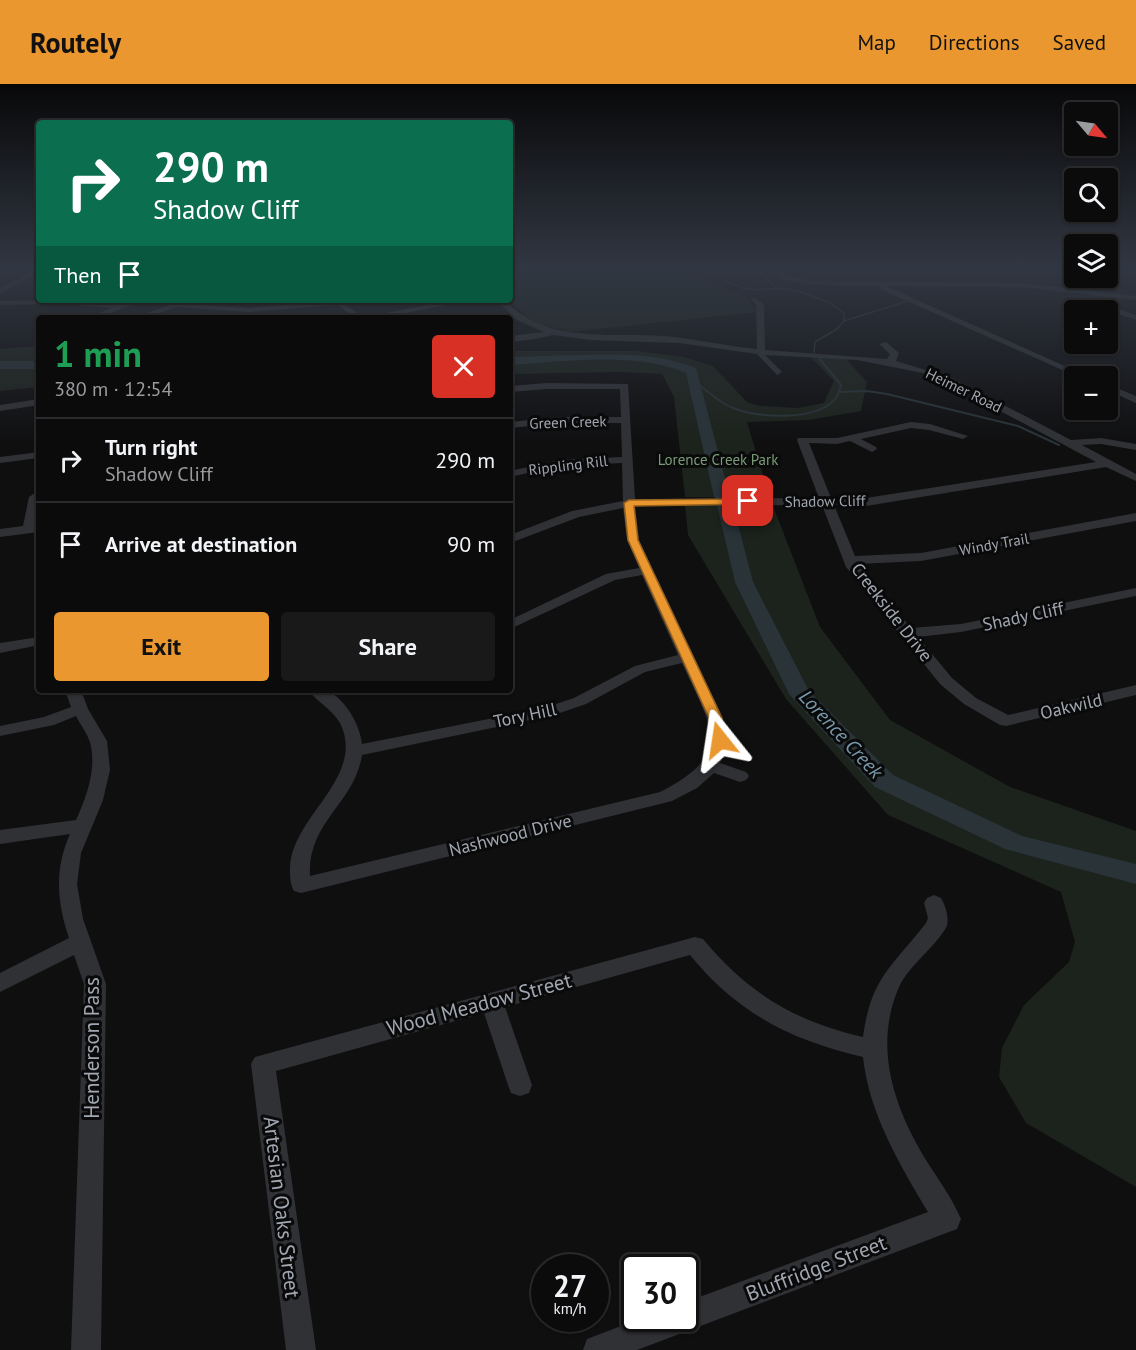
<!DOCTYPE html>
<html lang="en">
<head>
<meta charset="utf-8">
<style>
	:root { --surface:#0b0b0c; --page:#19191a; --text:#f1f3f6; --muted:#9a9b9d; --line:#2b2b2d; --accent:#e9972e }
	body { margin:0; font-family:"PT Sans",sans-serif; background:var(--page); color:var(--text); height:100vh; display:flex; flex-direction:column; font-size:22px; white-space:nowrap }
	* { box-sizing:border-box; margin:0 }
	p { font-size:20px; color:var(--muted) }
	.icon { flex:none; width:33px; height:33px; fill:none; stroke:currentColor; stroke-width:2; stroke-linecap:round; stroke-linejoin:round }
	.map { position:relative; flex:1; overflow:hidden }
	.panel { position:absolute; left:36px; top:231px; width:477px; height:378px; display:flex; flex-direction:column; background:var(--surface); border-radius:6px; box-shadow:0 2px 4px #0004,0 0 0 2px var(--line) }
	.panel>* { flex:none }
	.banner { position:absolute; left:36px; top:36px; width:477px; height:183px; border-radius:6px; box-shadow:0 2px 4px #0004,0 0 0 2px var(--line); background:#0b6e4f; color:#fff; overflow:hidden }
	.needle { width:39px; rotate:119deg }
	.buttons { position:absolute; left:1064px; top:18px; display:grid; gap:12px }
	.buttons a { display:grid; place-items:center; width:54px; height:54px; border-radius:6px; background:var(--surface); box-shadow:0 2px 4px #0004,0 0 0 2px var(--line); font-size:30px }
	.speed { position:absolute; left:531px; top:1170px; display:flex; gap:12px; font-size:30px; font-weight:700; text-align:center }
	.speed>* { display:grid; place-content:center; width:78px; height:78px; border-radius:50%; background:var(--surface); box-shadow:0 2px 4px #0004,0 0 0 2px var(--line); line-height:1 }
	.speed small { font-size:15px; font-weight:400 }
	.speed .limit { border:3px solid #111; border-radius:9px; background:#fff; color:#111 }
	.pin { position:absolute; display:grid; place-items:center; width:51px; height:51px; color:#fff; margin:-26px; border-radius:12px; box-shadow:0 3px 9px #0006 }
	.me { position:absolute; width:66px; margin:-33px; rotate:345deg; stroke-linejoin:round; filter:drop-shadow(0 0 4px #0008) }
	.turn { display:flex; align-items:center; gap:21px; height:126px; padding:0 18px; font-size:27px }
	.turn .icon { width:78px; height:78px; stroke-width:2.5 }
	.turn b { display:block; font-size:42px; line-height:51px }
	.then { display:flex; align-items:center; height:57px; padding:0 18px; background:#0003; gap:12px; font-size:22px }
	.round { display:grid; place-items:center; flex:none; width:63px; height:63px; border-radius:6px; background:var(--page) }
	.overview { display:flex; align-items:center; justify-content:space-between; height:102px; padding:0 18px }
	h1 { font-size:36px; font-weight:600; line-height:45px; color:#1e9e55 }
	.cta { display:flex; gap:12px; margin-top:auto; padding:12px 18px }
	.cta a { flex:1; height:69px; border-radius:6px; background:var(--accent); color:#111; font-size:24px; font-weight:600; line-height:69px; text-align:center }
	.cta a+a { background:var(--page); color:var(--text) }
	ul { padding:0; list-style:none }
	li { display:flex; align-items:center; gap:18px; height:84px; padding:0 18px; border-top:2px solid var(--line) }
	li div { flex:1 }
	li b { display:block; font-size:22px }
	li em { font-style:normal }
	header { display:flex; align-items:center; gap:36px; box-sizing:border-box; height:84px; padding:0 30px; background:var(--accent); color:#111 }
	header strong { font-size:28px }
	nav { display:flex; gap:33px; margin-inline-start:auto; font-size:21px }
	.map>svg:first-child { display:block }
</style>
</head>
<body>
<header>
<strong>Routely</strong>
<nav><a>Map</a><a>Directions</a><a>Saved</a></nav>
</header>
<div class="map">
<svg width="1136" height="1266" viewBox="0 0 1136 1266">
	<rect width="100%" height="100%" fill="#0f0f10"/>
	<polygon fill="#1b1b1d" points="577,182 667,182 684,188 601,188"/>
	<g fill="#1c231c">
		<polygon points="510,182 577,182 601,188 684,188 748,214 756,228 571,248 540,240 530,235 508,216 510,216"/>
		<polygon points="39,262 39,303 0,307 0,265"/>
		<polygon points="510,267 637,267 684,273 713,282 747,318 760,322 798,324 824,319 834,297 811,273 846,275 867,298 861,327 808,336 747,338 770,414 685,413 674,313 662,290 620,288 510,290"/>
		<polygon points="685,420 773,422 820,543 890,636 1010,703 1136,747 1136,1103 1026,1039 999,993 1002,964 1024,921 1069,878 1075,858 1061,808 888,731 786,615 688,451"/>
	</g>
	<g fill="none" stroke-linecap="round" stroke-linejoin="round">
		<g stroke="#293338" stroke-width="1.5">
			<polyline points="691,182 740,203 754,206 784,204 802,208 830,219 844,229 844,237 837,245 815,258 814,268"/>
			<polyline points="765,182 758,186 776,204"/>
			<polyline points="844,237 908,217"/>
		</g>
		<g stroke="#293338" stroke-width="2">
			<path d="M694 297C707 306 718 318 733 324 757 334 817 338 836 314 838 311 840 305 841 301L819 274"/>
			<polyline points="840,308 867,307 887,310 1018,342 1059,361"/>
		</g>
		<g fill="#293338" fill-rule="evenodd">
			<path d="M577 271C618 270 658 269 696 284L730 413 727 417 733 421 753 498 809 607 893 691 1022 752 1136 780V800L1005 765 875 703 789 610 735 498 717 421 720 417 714 413 686 289C633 267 566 278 510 281V273Z"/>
			<rect x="0" y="277" width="39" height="8"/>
		</g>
		<g fill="#303135" fill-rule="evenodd">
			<path d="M705 182 729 186 751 182C738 193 718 191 705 182Z"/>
			<polygon points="781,182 788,182 783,188 785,191 812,197 1022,199 1136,212 1136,216 1022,203 886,202 1087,292 1076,292 880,205 880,202 812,201 780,194 776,188"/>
			<polygon points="39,183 39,188 0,210 0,205"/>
			<path d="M755 213 764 221 765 266 887 275 890 270 879 260 886 258 899 269 896 277 952 294 1071 356 1101 354 1136 360V366L1101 360 1082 361 1136 390V397L1106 383 866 422 834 421 855 472 921 469 1136 429V437L921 477 858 480 911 544 961 540 1136 504V512L961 548 918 553 952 594 976 614 1008 631 1136 601V611L1006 642 1000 641 964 620 940 600 846 483 822 421 635 422 639 456 723 634 727 663 720 679 746 688 749 692 746 696 740 698 714 689 697 704 672 717 301 809 294 807C290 800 290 793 290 785 290 733 367 694 340 639 332 625 317 618 308 606 314 606 322 605 328 607 346 616 360 641 362 660L544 624 574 614 635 582 678 571 642 491 615 496 510 545V536L606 490 639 484 627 456 623 424 579 433 510 459V451L572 427 623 417 622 379 559 382 510 393V387L559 376 622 373 621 339H559L510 344V338L559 333H621L620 305H547L510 308V302L547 299 628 300 635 415 819 414 797 356 798 354H837L911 338 930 340 968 352 963 355 929 346 911 344 861 355 876 363 877 365 872 368 850 357 837 360 809 359 831 414H866L1096 378 946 298 923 289 857 276 765 271 782 288 777 291 757 270 679 259 591 256 553 251 535 255 510 258V252L544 248 517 236 496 216H504C550 261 607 248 665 252 696 255 726 262 757 265L756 221 751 215ZM682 579C710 641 736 670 660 708L310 792C307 738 355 719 362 671L554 631 586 620 645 588Z"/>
			<polygon points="1089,215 1136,231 1136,236 1086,219 1085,217"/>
			<polygon points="67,216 123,220 134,216 145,216 97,234 86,234 112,224 63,220 0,221 0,217"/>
			<polygon points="183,216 187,216 187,220 249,224 338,217 365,233 454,216 470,216 381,234 357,234 337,221 249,228 176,223 145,234 133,234"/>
			<polygon points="1107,300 1136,312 1136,319 1107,306"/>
			<polygon points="39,315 39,321 0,327 0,321"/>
			<polygon points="39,368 39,374 0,379 0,373"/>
			<polygon points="35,409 39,410 36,441 39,440 39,448 0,453 0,445 23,442 29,413"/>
			<polygon points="39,553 39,561 0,569 0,559"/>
			<path d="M65 606H81L88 625 107 657 110 686 103 716 81 769 77 800 83 835 106 900 101 1266H71L84 900 74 871 0 908V889L69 854C57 818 54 786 70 750L0 760V746L76 736C87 712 97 684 90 658 87 649 80 640 76 632L54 641 0 652V642L44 633 71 623Z"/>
			<path d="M934 811 941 814C946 823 949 832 947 842 934 865 910 880 899 903 873 963 894 1023 926 1076 938 1095 952 1114 961 1135L957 1145 637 1266H583L587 1255 642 1234H686V1218L928 1128C900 1081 869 1030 863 973 791 956 737 929 690 871L505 923 532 1001 529 1009 520 1012 511 1009 508 1001 484 929 276 987 316 1266H286L251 980 255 973 695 853 703 855C748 909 794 937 863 953 871 893 892 883 926 839L928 834 924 819 927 814Z"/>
		</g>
	</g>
	<linearGradient id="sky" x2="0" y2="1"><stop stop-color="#080809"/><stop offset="0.51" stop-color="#313742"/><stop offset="1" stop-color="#313742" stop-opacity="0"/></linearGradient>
	<rect width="1136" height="360" fill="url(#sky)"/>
	<polygon fill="#e9972e" stroke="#97621e" stroke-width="1.5" points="748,415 751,415 751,420 634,422 638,456 722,634 727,656 720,660 713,656 709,634 628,456 624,419 629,416"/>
	<g text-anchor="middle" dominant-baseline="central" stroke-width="6" stroke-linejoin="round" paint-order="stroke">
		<g font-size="15" fill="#a1a7b1" stroke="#0a0a0b">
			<text transform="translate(964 306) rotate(26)">Heimer Road</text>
			<text transform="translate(568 338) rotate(-2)">Green Creek</text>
			<text transform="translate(568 381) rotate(-7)">Rippling Rill</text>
			<text transform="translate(825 417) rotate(-1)">Shadow Cliff</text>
			<text transform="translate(994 460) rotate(-10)">Windy Trail</text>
		</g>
		<g font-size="15" fill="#799b78" stroke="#0a0a0b">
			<text x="718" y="375">Lorence Creek Park</text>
		</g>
		<g font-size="18" fill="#a1a7b1" stroke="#0a0a0b">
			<text transform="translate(892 528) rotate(52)">Creekside Drive</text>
			<text transform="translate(1023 532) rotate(-12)">Shady Cliff</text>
			<text transform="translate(1071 622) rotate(-13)">Oakwild</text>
			<text transform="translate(525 631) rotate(-12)">Tory Hill</text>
			<text transform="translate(510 751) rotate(-14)">Nashwood Drive</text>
		</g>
		<g font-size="20" font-style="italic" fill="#7899ab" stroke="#0a0a0b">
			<text transform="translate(841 650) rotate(47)">Lorence Creek</text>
		</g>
		<g font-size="21" fill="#a1a7b1" stroke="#0a0a0b">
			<text transform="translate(479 920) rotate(-15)">Wood Meadow Street</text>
			<text transform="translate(91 964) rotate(-90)">Henderson Pass</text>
			<text transform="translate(282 1123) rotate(83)">Artesian Oaks Street</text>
			<text transform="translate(816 1184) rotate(-21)">Bluffridge Street</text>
		</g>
	</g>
</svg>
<div class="buttons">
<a><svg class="needle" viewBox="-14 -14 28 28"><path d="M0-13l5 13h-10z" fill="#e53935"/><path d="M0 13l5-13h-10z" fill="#9a9b9d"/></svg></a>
<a><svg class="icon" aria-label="search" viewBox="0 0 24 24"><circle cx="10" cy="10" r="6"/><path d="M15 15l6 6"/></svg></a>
<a><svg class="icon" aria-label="layers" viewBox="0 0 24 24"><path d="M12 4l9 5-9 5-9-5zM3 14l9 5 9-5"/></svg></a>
<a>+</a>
<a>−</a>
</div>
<div class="speed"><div>27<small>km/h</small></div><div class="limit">30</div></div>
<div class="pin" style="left:748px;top:417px;background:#d93025"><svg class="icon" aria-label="arrive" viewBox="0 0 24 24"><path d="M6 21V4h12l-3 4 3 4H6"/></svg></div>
<svg class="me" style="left:720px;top:656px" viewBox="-20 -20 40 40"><path d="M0-17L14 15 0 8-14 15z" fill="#e9972e" stroke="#fff" stroke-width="4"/></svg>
<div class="banner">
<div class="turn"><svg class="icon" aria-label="right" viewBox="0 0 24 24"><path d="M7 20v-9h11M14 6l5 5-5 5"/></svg><div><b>290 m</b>Shadow Cliff</div></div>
<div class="then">Then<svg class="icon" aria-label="arrive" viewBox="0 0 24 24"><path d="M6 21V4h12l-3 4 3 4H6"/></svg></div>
</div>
<section class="panel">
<div class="overview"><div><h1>1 min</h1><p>380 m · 12:54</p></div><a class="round" style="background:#d93025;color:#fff"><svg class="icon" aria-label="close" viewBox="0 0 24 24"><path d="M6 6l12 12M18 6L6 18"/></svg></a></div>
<ul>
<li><svg class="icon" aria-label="right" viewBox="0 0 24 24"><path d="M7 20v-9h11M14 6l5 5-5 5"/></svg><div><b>Turn right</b><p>Shadow Cliff</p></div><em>290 m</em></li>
<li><svg class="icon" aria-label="arrive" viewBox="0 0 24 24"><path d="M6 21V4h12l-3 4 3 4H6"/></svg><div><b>Arrive at destination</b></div><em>90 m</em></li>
</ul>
<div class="cta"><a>Exit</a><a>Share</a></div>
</section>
</div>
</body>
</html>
